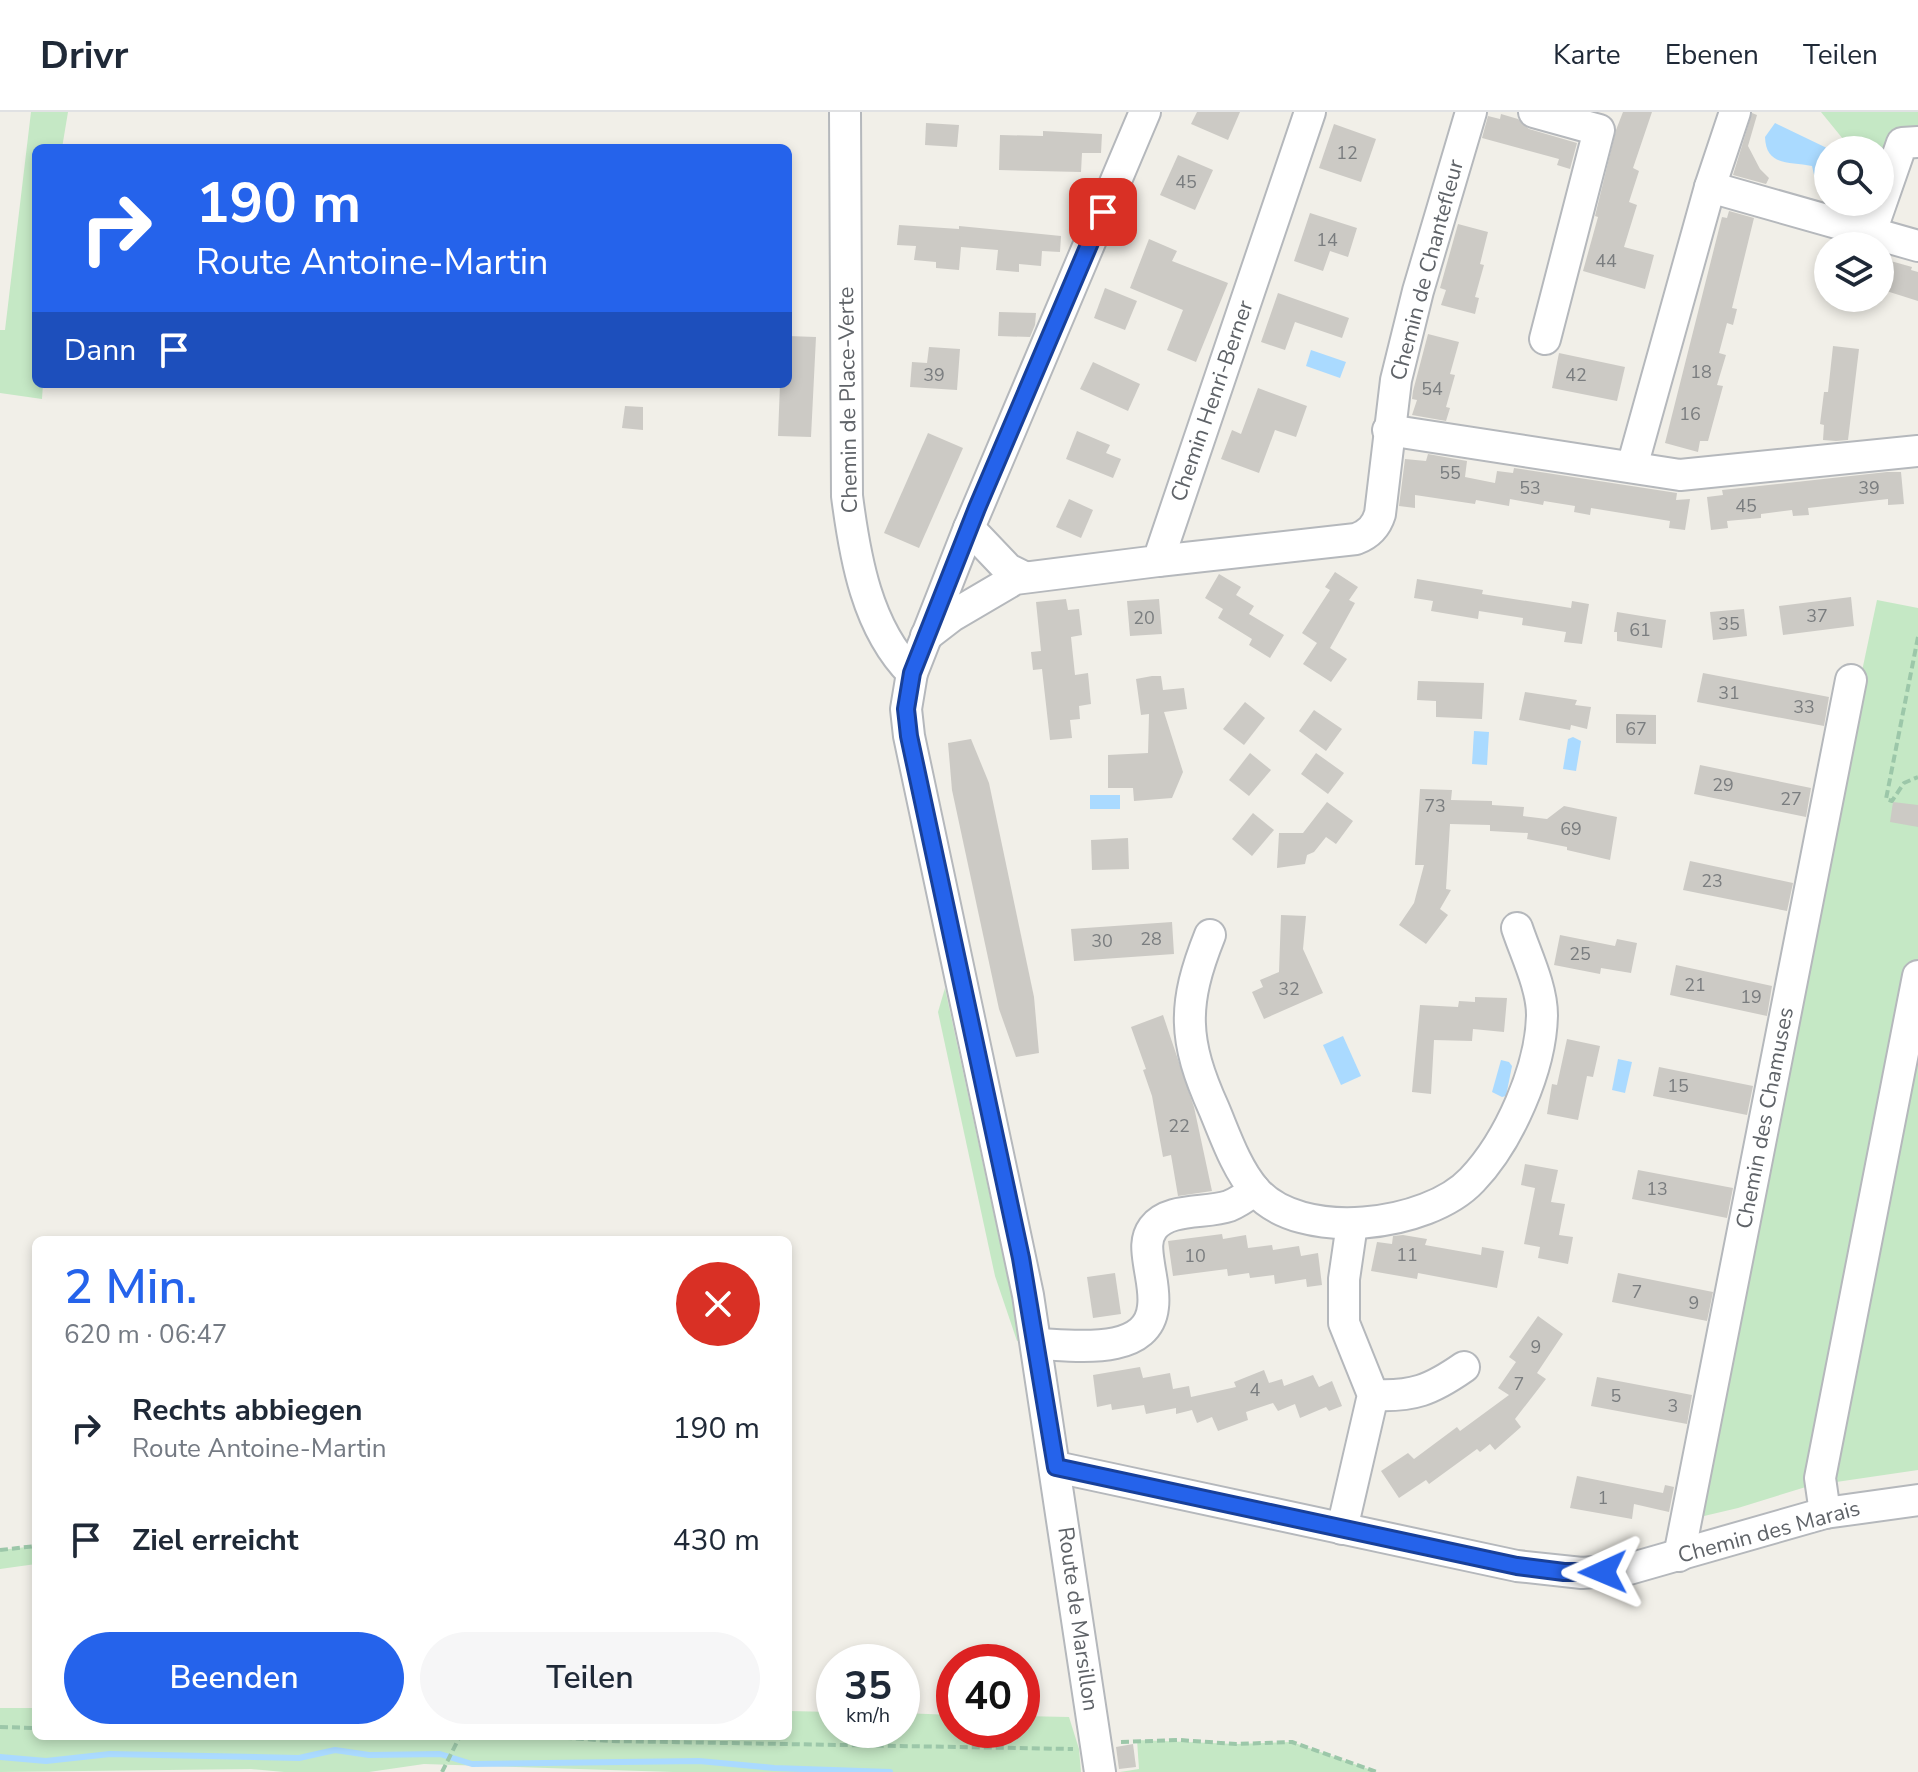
<!DOCTYPE html>
<html lang="de">
<head>
<meta charset="utf-8">
<style>
	:root { --surface:#fff; --page:#f6f6f7; --text:#1f2937; --muted:#747a83; --line:#e0e1e3; --accent:#2563eb }
	body { margin:0; font-family:"Nunito Sans",sans-serif; background:var(--page); color:var(--text); height:100vh; display:flex; flex-direction:column; font-size:30px; white-space:nowrap }
	* { box-sizing:border-box; margin:0 }
	p { font-size:26px; color:var(--muted) }
	.icon { flex:none; width:44px; height:44px; fill:none; stroke:currentColor; stroke-width:2; stroke-linecap:round; stroke-linejoin:round }
	.map { position:relative; flex:1; overflow:hidden }
	.panel { position:absolute; left:32px; top:1124px; width:760px; height:504px; display:flex; flex-direction:column; background:var(--surface); border-radius:12px; box-shadow:0 4px 12px #0003 }
	.panel>* { flex:none }
	.guide { position:absolute; left:32px; top:32px; width:760px; height:244px; border-radius:12px; box-shadow:0 4px 12px #0003; background:#2563eb; color:#fff; overflow:hidden }
	.fabs { position:absolute; left:1814px; top:24px; display:grid; gap:16px }
	.fabs a { display:grid; place-items:center; width:80px; height:80px; border-radius:50%; background:var(--surface); box-shadow:0 4px 12px #0003; font-size:40px }
	.speed { position:absolute; left:816px; top:1532px; display:flex; gap:16px; font-size:40px; font-weight:700; text-align:center }
	.speed>* { display:grid; place-content:center; width:104px; height:104px; border-radius:50%; background:var(--surface); box-shadow:0 4px 12px #0003; line-height:1 }
	.speed small { font-size:20px; font-weight:400 }
	.speed .limit { border:12px solid #d22; background:#fff; color:#111 }
	.pin { position:absolute; display:grid; place-items:center; width:68px; height:68px; color:#fff; margin:-34px; border-radius:16px; box-shadow:0 4px 12px #0006 }
	.me { position:absolute; width:88px; margin:-44px; rotate:269deg; stroke-linejoin:round; filter:drop-shadow(0 0 6px #0008) }
	.turn { display:flex; align-items:center; gap:28px; height:168px; padding:0 32px; font-size:36px }
	.turn .icon { width:104px; height:104px; stroke-width:2.5 }
	.turn b { display:block; font-size:56px; line-height:68px }
	.then { display:flex; align-items:center; height:76px; padding:0 32px; background:#0003; gap:16px; font-size:30px }
	.round { display:grid; place-items:center; flex:none; width:84px; height:84px; border-radius:42px; background:var(--page) }
	.summary { display:flex; align-items:center; justify-content:space-between; height:136px; padding:0 32px }
	h1 { font-size:48px; font-weight:600; line-height:60px; color:var(--accent) }
	.cta { display:flex; gap:16px; margin-top:auto; padding:16px 32px }
	.cta a { flex:1; height:92px; border-radius:48px; background:var(--accent); color:#fff; font-size:32px; font-weight:600; line-height:92px; text-align:center }
	.cta a+a { background:var(--page); color:var(--text) }
	ul { padding:0; list-style:none }
	li { display:flex; align-items:center; gap:24px; height:112px; padding:0 32px }
	li div { flex:1 }
	li b { display:block; font-size:30px }
	li em { font-style:normal }
	header { display:flex; align-items:center; gap:48px; box-sizing:border-box; height:112px; padding:0 40px; background:var(--surface); border-bottom:2px solid var(--line) }
	header strong { font-size:38px }
	nav { display:flex; gap:44px; margin-inline-start:auto; font-size:28px }
	.map>svg:first-child { display:block }
</style>
</head>
<body>
<header>
<strong>Drivr</strong>
<nav><a>Karte</a><a>Ebenen</a><a>Teilen</a></nav>
</header>
<div class="map">
<svg width="1918" height="1660" viewBox="0 0 1918 1660">
	<rect width="100%" height="100%" fill="#f1efe8"/>
	<g fill="#c5e8c5">
		<polygon points="31,0 68,0 62,36 36,36 36,272 43,272 42,287 0,281 0,218 5,218"/>
		<polygon points="1821,0 1918,0 1918,21 1880,49 1880,38 1852,38"/>
		<polygon points="1877,488 1918,496 1918,1358 1809,1374 1738,1396 1687,1408 1712,1270"/>
		<polygon points="945,876 1021,1228 1017,1229 995,1164 938,900"/>
		<polygon points="36,1434 36,1452 0,1457 0,1438"/>
		<polygon points="0,1596 36,1596 36,1624 788,1624 788,1599 834,1600 834,1618 902,1618 902,1601 954,1603 954,1618 1022,1618 1022,1604 1069,1605 1079,1637 1081,1660 673,1660 424,1652 369,1660 284,1660 251,1657 0,1660"/>
		<polygon points="1137,1628 1236,1632 1292,1630 1377,1660 1120,1660 1139,1657"/>
	</g>
	<g fill="#aadaff">
		<path d="M1775 11 1831 38H1828V74L1815 67 1812 54C1790 49 1766 55 1765 25Z"/>
		<polygon points="1311,238 1346,250 1340,266 1306,254"/>
		<polygon points="1474,619 1489,620 1487,653 1472,652"/>
		<polygon points="1573,625 1581,629 1576,659 1563,657 1568,627"/>
		<rect x="1090" y="683" width="30" height="14"/>
		<polygon points="1343,924 1361,964 1341,973 1323,933"/>
		<polygon points="1618,947 1632,950 1625,981 1612,978"/>
		<polygon points="1501,948 1509,950 1512,954 1506,984 1502,985 1492,980"/>
	</g>
	<g fill="none" stroke-linecap="round" stroke-linejoin="round">
		<polyline stroke="#aadaff" stroke-width="6" points="0,1645 46,1649 110,1642 299,1646 335,1638 369,1643 440,1642 472,1652 699,1649 774,1656 890,1660"/>
	</g>
	<g fill="#cccac5">
		<polygon points="1197,0 1240,0 1228,28 1191,12"/>
		<polygon points="1623,0 1652,0 1633,56 1639,59 1629,90 1637,93 1624,135 1654,143 1645,177 1583,159 1598,105 1595,104 1616,18"/>
		<polygon points="1752,1 1757,3 1748,34 1760,57 1769,66 1766,72 1733,63"/>
		<polygon points="1501,2 1518,7 1529,17 1577,31 1570,57 1557,53 1559,47 1482,26 1488,4 1500,7"/>
		<polygon points="926,11 959,13 957,35 925,33"/>
		<polygon points="1334,12 1376,27 1361,70 1319,56"/>
		<polygon points="1043,19 1102,22 1101,41 1082,41 1081,60 999,58 1000,23 1043,24"/>
		<polygon points="1178,43 1213,58 1195,98 1160,83"/>
		<polygon points="1729,99 1754,106 1732,196 1737,197 1733,213 1727,211 1719,241 1726,243 1717,273 1723,274 1708,329 1700,329 1698,340 1665,331 1722,105 1727,106"/>
		<polygon points="1310,101 1357,116 1348,145 1330,139 1323,159 1294,149"/>
		<polygon points="1458,112 1488,120 1480,152 1484,153 1475,185 1479,186 1475,202 1441,193 1446,178 1440,176"/>
		<polygon points="899,113 959,117 959,114 1061,124 1060,140 1042,139 1041,154 1019,152 1019,160 996,158 998,138 961,135 959,158 936,156 936,150 914,148 916,134 897,133"/>
		<polygon points="1149,127 1177,139 1172,149 1228,171 1196,250 1167,238 1183,198 1130,176"/>
		<polygon points="1880,146 1912,155 1911,158 1918,160 1918,189 1880,177"/>
		<polygon points="1105,176 1137,189 1125,218 1094,206"/>
		<polygon points="1278,181 1349,206 1342,226 1295,210 1285,238 1261,230"/>
		<polygon points="999,200 1036,201 1035,213 1030,225 998,224"/>
		<polygon points="1428,222 1459,230 1450,262 1455,263 1446,295 1450,296 1446,309 1412,303 1417,288 1412,287 1413,279"/>
		<polygon points="788,224 816,225 811,325 778,324 780,272 788,272"/>
		<polygon points="1833,234 1859,237 1848,328 1836,329 1823,328 1824,313 1820,312 1824,280 1828,280"/>
		<polygon points="929,235 960,237 957,278 910,275 912,250 927,251"/>
		<polygon points="1559,241 1625,255 1617,289 1552,276"/>
		<polygon points="1093,250 1140,272 1128,299 1080,277"/>
		<polygon points="1258,276 1307,294 1296,325 1275,318 1259,361 1221,347 1232,318 1241,322"/>
		<polygon points="625,294 643,295 643,318 622,316"/>
		<polygon points="1077,319 1110,333 1106,341 1121,347 1113,366 1066,347"/>
		<polygon points="928,321 963,336 919,436 884,421"/>
		<polygon points="1428,342 1467,349 1465,365 1495,371 1497,359 1513,361 1514,356 1677,381 1676,388 1690,387 1685,418 1669,416 1670,409 1591,396 1590,403 1574,400 1575,394 1544,389 1543,393 1510,387 1509,394 1476,388 1475,392 1415,383 1415,396 1399,394 1405,347 1426,349"/>
		<polygon points="1887,360 1901,360 1904,392 1888,393 1888,387 1808,396 1809,403 1793,404 1792,398 1761,402 1761,406 1727,409 1728,416 1711,418 1707,385 1723,383 1722,378"/>
		<polygon points="1069,387 1093,398 1081,426 1056,415"/>
		<polygon points="1335,460 1358,475 1349,488 1355,491 1330,536 1347,547 1331,570 1303,552 1317,531 1302,521 1330,478 1325,475"/>
		<polygon points="1219,462 1241,475 1236,483 1254,494 1249,502 1284,523 1270,546 1249,533 1252,527 1218,506 1223,497 1205,486"/>
		<polygon points="1417,467 1483,478 1482,482 1571,496 1572,489 1589,492 1582,532 1564,530 1566,520 1522,513 1523,506 1479,499 1478,507 1431,499 1433,489 1414,486"/>
		<polygon points="1851,485 1854,514 1783,523 1779,494"/>
		<polygon points="1066,487 1068,498 1079,497 1082,523 1071,525 1075,563 1088,561 1091,592 1079,594 1080,607 1070,608 1072,626 1050,628 1042,557 1033,558 1031,540 1041,539 1036,490"/>
		<polygon points="1159,487 1162,522 1130,524 1127,489"/>
		<polygon points="1744,497 1747,524 1713,528 1710,500"/>
		<polygon points="1617,500 1666,508 1662,536 1617,529 1617,520 1614,520"/>
		<polygon points="1703,561 1829,585 1824,614 1697,590"/>
		<polygon points="1152,564 1161,564 1163,578 1184,576 1187,597 1164,600 1183,660 1172,686 1134,689 1133,676 1108,676 1108,643 1148,641 1149,602 1141,603 1136,567"/>
		<polygon points="1418,569 1484,571 1482,607 1436,605 1436,589 1417,588"/>
		<polygon points="1525,580 1577,588 1575,593 1591,595 1587,617 1571,613 1570,618 1519,608"/>
		<polygon points="1245,590 1265,606 1244,633 1223,617"/>
		<polygon points="1314,598 1342,617 1326,639 1299,619"/>
		<polygon points="1616,602 1656,603 1656,632 1616,631"/>
		<polygon points="971,627 989,671 1034,885 1039,941 1016,945 999,897 952,678 948,631"/>
		<polygon points="1250,641 1271,658 1249,684 1229,668"/>
		<polygon points="1316,641 1344,661 1328,682 1301,662"/>
		<polygon points="1700,653 1811,676 1806,705 1694,682"/>
		<polygon points="1420,677 1452,678 1451,688 1492,689 1492,693 1524,695 1523,704 1547,707 1564,694 1617,705 1610,748 1567,738 1567,735 1527,727 1528,721 1490,719 1490,713 1450,712 1446,777 1451,778 1440,797 1448,803 1426,832 1399,813 1414,791 1424,753 1415,753"/>
		<polygon points="1327,690 1353,709 1336,732 1326,725 1314,740 1307,743 1305,752 1277,756 1279,721 1303,721"/>
		<polygon points="1893,690 1918,693 1918,715 1890,710"/>
		<polygon points="1253,701 1274,718 1252,744 1232,727"/>
		<polygon points="1128,726 1129,757 1092,758 1091,728"/>
		<polygon points="1690,749 1793,771 1787,799 1683,778"/>
		<polygon points="1281,803 1306,804 1303,837 1323,881 1264,907 1252,880 1263,875 1260,868 1279,860"/>
		<polygon points="1172,810 1174,842 1074,849 1071,817"/>
		<polygon points="1560,823 1615,834 1617,827 1637,831 1631,861 1601,856 1600,862 1554,853"/>
		<polygon points="1676,853 1772,874 1767,904 1670,883"/>
		<polygon points="1475,885 1507,886 1504,920 1473,917 1472,929 1434,928 1431,982 1412,980 1420,893 1458,895 1459,889 1475,890"/>
		<polygon points="1163,903 1194,995 1212,1079 1178,1084 1171,1043 1163,1045 1152,984 1143,958 1146,957 1131,915"/>
		<polygon points="1567,927 1600,934 1593,965 1587,964 1578,1008 1547,1002 1552,972 1557,973"/>
		<polygon points="1659,955 1753,974 1747,1003 1653,984"/>
		<polygon points="1525,1052 1558,1058 1551,1090 1565,1092 1559,1123 1573,1125 1568,1152 1538,1146 1540,1135 1524,1132 1535,1076 1521,1073"/>
		<polygon points="1638,1058 1733,1076 1727,1106 1632,1087"/>
		<polygon points="1222,1122 1223,1127 1246,1123 1248,1136 1272,1133 1273,1138 1299,1134 1301,1144 1318,1141 1322,1173 1307,1175 1306,1167 1275,1172 1274,1163 1250,1166 1249,1161 1228,1164 1227,1157 1173,1164 1168,1129"/>
		<polygon points="1403,1123 1427,1127 1425,1133 1481,1143 1482,1135 1504,1139 1497,1176 1418,1161 1417,1167 1371,1159 1377,1130 1392,1132 1393,1124"/>
		<polygon points="1115,1161 1121,1202 1093,1206 1087,1165"/>
		<polygon points="1618,1161 1713,1180 1707,1209 1612,1190"/>
		<polygon points="1538,1204 1563,1222 1537,1261 1546,1267 1515,1307 1521,1315 1495,1338 1490,1332 1480,1340 1477,1337 1429,1372 1426,1368 1399,1386 1381,1359 1408,1341 1414,1347 1457,1315 1460,1319 1509,1283 1498,1276 1516,1250 1509,1245"/>
		<polygon points="1140,1255 1143,1266 1170,1261 1173,1277 1189,1274 1191,1285 1236,1275 1234,1270 1264,1258 1269,1271 1282,1267 1284,1274 1313,1263 1319,1275 1332,1269 1342,1294 1329,1299 1326,1295 1300,1306 1295,1292 1278,1299 1273,1291 1246,1300 1248,1308 1218,1319 1212,1305 1197,1311 1192,1298 1176,1302 1176,1296 1146,1302 1144,1293 1112,1298 1111,1292 1097,1295 1093,1263"/>
		<polygon points="1597,1265 1692,1283 1687,1312 1591,1294"/>
		<polygon points="1577,1364 1663,1381 1665,1373 1674,1375 1669,1400 1634,1392 1632,1407 1570,1396"/>
		<polygon points="1133,1632 1136,1655 1119,1657 1116,1635"/>
	</g>
	<g fill="none" stroke-linecap="round" stroke-linejoin="round">
		<g stroke="#b5b8bc" stroke-width="34">
			<g id="minor">
				<path d="M845 0 847 384C855 446 867 516 912 561"/>
				<polyline points="1534,0 1599,18 1545,227"/>
				<polyline points="1710,75 1918,134"/>
				<polyline points="1871,120 1902,31 1918,30"/>
				<polyline points="1388,318 1680,363 1918,339"/>
				<polyline points="1632,355 1710,75 1735,0"/>
				<polyline points="969,416 1008,457 1024,465"/>
				<path d="M1158 449 1356 427C1369 422 1376 415 1380 402L1396 268 1418 179 1471 0"/>
				<polyline points="926,524 952,504 1015,467 1158,449 1310,0"/>
				<path d="M1210 823C1182 893 1183 928 1214 997 1225 1023 1236 1056 1255 1078 1300 1131 1428 1115 1472 1068 1509 1029 1541 957 1542 903 1542 875 1526 843 1517 816"/>
				<path d="M1036 1232C1072 1233 1148 1245 1153 1195 1155 1181 1151 1166 1149 1152 1147 1139 1145 1127 1153 1116 1169 1095 1206 1102 1229 1094 1239 1090 1247 1084 1255 1078"/>
				<path d="M1373 1283C1413 1285 1431 1278 1464 1255"/>
				<polyline points="1056,1355 1517,1454 1582,1461 1629,1457 1825,1401 1918,1388"/>
				<polyline points="1825,1401 1820,1366 1918,864"/>
				<polyline points="1342,1417 1373,1283 1344,1211 1344,1167 1352,1112"/>
				<polyline points="1679,1444 1851,568"/>
				<polyline points="1100,1660 1028,1183 909,624 906,597 912,561 969,416 1145,0"/>
			</g>
		</g>
		<g stroke="#9cc7a9" stroke-width="4" stroke-dasharray="8 4" stroke-linecap="butt">
			<polyline points="1918,525 1886,687 1892,689 1904,671 1918,665"/>
			<polyline points="0,1438 36,1434"/>
			<polyline points="0,1615 36,1616"/>
			<polyline points="540,1624 611,1629 1073,1637"/>
			<polyline points="1121,1630 1180,1628 1236,1632 1292,1630 1377,1660"/>
			<polyline points="442,1660 460,1624"/>
		</g>
		<use href="#minor" stroke="#fff" stroke-width="30"/>
	</g>
	<g fill="none" stroke-linecap="round" stroke-linejoin="round">
		<g stroke="#184099" stroke-width="20">
			<polyline id="route" points="1103,100 977,396 912,561 906,597 909,624 1021,1146 1056,1355 1517,1454 1564,1460 1603,1460"/>
		</g>
		<use href="#route" stroke="#2563eb" stroke-width="14"/>
	</g>
	<g text-anchor="middle" dominant-baseline="central" stroke-width="8" stroke-linejoin="round" paint-order="stroke">
		<g font-size="18" fill="#7a7d7f">
			<text x="1347" y="41">12</text>
			<text x="1186" y="70">45</text>
			<text x="1327" y="128">14</text>
			<text x="1606" y="149">44</text>
			<text x="1701" y="260">18</text>
			<text x="934" y="263">39</text>
			<text x="1576" y="263">42</text>
			<text x="1432" y="277">54</text>
			<text x="1690" y="302">16</text>
			<text x="1450" y="361">55</text>
			<text x="1530" y="376">53</text>
			<text x="1869" y="376">39</text>
			<text x="1746" y="394">45</text>
			<text x="1817" y="504">37</text>
			<text x="1144" y="506">20</text>
			<text x="1729" y="512">35</text>
			<text x="1640" y="518">61</text>
			<text x="1729" y="581">31</text>
			<text x="1804" y="595">33</text>
			<text x="1636" y="617">67</text>
			<text x="1723" y="673">29</text>
			<text x="1791" y="687">27</text>
			<text x="1435" y="694">73</text>
			<text x="1571" y="717">69</text>
			<text x="1712" y="769">23</text>
			<text x="1151" y="827">28</text>
			<text x="1102" y="829">30</text>
			<text x="1580" y="842">25</text>
			<text x="1695" y="873">21</text>
			<text x="1289" y="877">32</text>
			<text x="1751" y="885">19</text>
			<text x="1678" y="974">15</text>
			<text x="1179" y="1014">22</text>
			<text x="1657" y="1077">13</text>
			<text x="1407" y="1143">11</text>
			<text x="1195" y="1144">10</text>
			<text x="1637" y="1180">7</text>
			<text x="1694" y="1191">9</text>
			<text x="1536" y="1235">9</text>
			<text x="1519" y="1272">7</text>
			<text x="1255" y="1278">4</text>
			<text x="1616" y="1284">5</text>
			<text x="1673" y="1294">3</text>
			<text x="1603" y="1386">1</text>
		</g>
		<g font-size="22" fill="#5f6368" stroke="#fff">
			<text transform="translate(1427 158) rotate(-75)">Chemin de Chantefleur</text>
			<text transform="translate(848 288) rotate(-91)">Chemin de Place-Verte</text>
			<text transform="translate(1212 289) rotate(-71)">Chemin Henri-Berner</text>
			<text transform="translate(1765 1006) rotate(-79)">Chemin des Chamuses</text>
			<text transform="translate(1769 1420) rotate(-15)">Chemin des Marais</text>
			<text transform="translate(1078 1507) rotate(82)">Route de Marsillon</text>
		</g>
	</g>
</svg>
<div class="fabs">
<a><svg class="icon" aria-label="search" viewBox="0 0 24 24"><circle cx="10" cy="10" r="6"/><path d="M15 15l6 6"/></svg></a>
<a><svg class="icon" aria-label="layers" viewBox="0 0 24 24"><path d="M12 4l9 5-9 5-9-5zM3 14l9 5 9-5"/></svg></a>
</div>
<div class="speed"><div>35<small>km/h</small></div><div class="limit">40</div></div>
<div class="pin" style="left:1103px;top:100px;background:#d93025"><svg class="icon" aria-label="arrive" viewBox="0 0 24 24"><path d="M6 21V4h12l-3 4 3 4H6"/></svg></div>
<svg class="me" style="left:1603px;top:1460px" viewBox="-20 -20 40 40"><path d="M0-17L14 15 0 8-14 15z" fill="#2563eb" stroke="#fff" stroke-width="4"/></svg>
<div class="guide">
<div class="turn"><svg class="icon" aria-label="right" viewBox="0 0 24 24"><path d="M7 20v-9h11M14 6l5 5-5 5"/></svg><div><b>190 m</b>Route Antoine-Martin</div></div>
<div class="then">Dann<svg class="icon" aria-label="arrive" viewBox="0 0 24 24"><path d="M6 21V4h12l-3 4 3 4H6"/></svg></div>
</div>
<section class="panel">
<div class="summary"><div><h1>2 Min.</h1><p>620 m · 06:47</p></div><a class="round" style="background:#d93025;color:#fff"><svg class="icon" aria-label="close" viewBox="0 0 24 24"><path d="M6 6l12 12M18 6L6 18"/></svg></a></div>
<ul>
<li><svg class="icon" aria-label="right" viewBox="0 0 24 24"><path d="M7 20v-9h11M14 6l5 5-5 5"/></svg><div><b>Rechts abbiegen</b><p>Route Antoine-Martin</p></div><em>190 m</em></li>
<li><svg class="icon" aria-label="arrive" viewBox="0 0 24 24"><path d="M6 21V4h12l-3 4 3 4H6"/></svg><div><b>Ziel erreicht</b></div><em>430 m</em></li>
</ul>
<div class="cta"><a>Beenden</a><a>Teilen</a></div>
</section>
</div>
</body>
</html>
